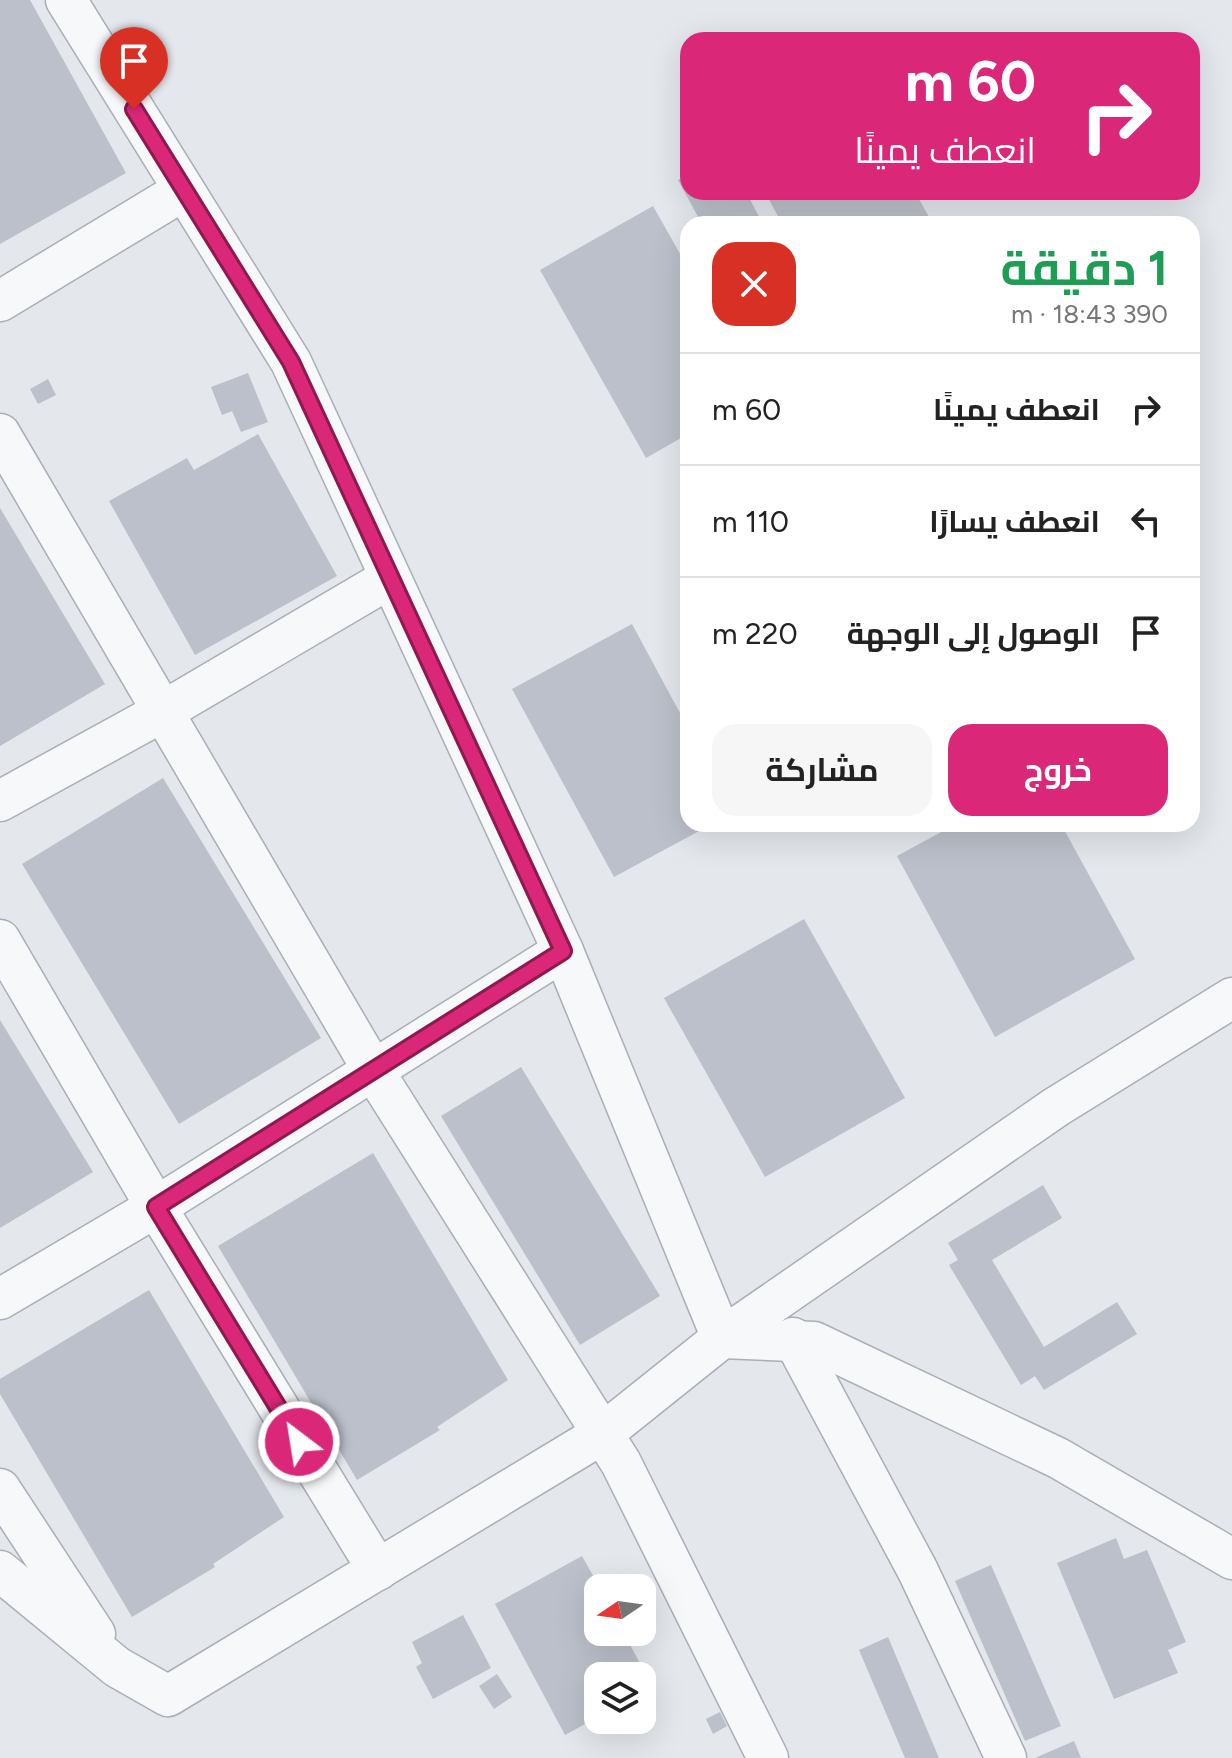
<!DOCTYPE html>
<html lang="ar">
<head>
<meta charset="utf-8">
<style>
	:root { --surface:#fff; --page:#f6f6f6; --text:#222; --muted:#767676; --line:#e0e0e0; --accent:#db2777 }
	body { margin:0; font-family:Figtree,Cairo,sans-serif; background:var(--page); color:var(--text); direction:rtl; height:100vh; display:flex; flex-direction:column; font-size:30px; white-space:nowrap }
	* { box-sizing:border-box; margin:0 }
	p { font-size:26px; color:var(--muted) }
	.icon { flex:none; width:44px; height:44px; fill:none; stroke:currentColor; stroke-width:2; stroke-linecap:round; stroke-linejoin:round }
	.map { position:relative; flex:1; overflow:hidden; direction:ltr }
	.drawer { position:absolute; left:680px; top:216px; width:520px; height:616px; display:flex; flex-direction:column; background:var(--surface); border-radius:24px; box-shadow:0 8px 32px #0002; direction:rtl }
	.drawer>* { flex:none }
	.hud { position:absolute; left:680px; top:32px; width:520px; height:168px; border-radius:24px; box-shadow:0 8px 32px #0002; direction:rtl; background:#db2777; color:#fff; overflow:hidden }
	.needle { width:52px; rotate:257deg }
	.fabs { position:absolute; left:584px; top:1574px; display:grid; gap:16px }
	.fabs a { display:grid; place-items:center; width:72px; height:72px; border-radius:16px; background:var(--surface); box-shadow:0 8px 32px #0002; font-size:40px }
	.pin { position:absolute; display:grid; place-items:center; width:68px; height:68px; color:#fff; margin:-82px -34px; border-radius:50% 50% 50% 0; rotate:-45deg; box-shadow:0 0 8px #0007 }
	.pin .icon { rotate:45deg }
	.me { position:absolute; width:88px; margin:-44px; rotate:329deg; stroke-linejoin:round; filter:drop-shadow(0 0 6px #0008) }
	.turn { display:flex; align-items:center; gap:28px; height:168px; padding:0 32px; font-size:36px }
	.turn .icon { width:104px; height:104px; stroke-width:2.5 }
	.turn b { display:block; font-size:56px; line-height:68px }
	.round { display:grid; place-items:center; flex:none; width:84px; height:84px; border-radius:24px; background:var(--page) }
	.overview { display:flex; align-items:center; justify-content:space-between; height:136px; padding:0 32px }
	h1 { font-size:48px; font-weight:700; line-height:60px; color:#1e9e55 }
	.cta { display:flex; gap:16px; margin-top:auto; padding:16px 32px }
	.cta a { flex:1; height:92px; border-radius:24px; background:var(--accent); color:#fff; font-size:32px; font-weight:700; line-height:92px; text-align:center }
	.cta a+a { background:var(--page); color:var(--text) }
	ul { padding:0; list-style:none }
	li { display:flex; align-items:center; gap:24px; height:112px; padding:0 32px; border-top:2px solid var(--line) }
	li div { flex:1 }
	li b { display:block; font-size:30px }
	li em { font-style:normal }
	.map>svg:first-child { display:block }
</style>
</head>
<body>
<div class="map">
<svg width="1232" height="1758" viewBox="0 0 1232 1758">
	<rect width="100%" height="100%" fill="#e4e7ec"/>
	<g fill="#bbc0ca">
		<polygon points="0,0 30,0 126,173 0,244"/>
		<polygon points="688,174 688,192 746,192 763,224 702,224 678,180"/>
		<polygon points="765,192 915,192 933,224 782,224"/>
		<polygon points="653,206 688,268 688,434 646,458 540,270"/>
		<polygon points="248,373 268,422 241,432 232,411 222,415 211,387"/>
		<polygon points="48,379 56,395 38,404 30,389"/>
		<polygon points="258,434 337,576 195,655 109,501 187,458 194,470"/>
		<polygon points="0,508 105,684 0,746"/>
		<polygon points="632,624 688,728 688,824 712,824 614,877 512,689"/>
		<polygon points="163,778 321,1038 179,1124 22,864"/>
		<polygon points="956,824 1061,824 1135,959 995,1037 897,856"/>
		<polygon points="804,919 905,1098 765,1177 664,998"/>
		<polygon points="0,1020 93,1172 0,1228"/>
		<polygon points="521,1067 660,1296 580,1345 441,1116"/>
		<polygon points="373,1153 508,1380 437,1427 440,1430 357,1480 218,1246"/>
		<polygon points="1043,1185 1062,1218 992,1260 1044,1347 1117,1302 1137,1334 1044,1390 1035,1376 1021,1385 949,1265 958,1260 948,1243"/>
		<polygon points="149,1290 284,1517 213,1564 215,1567 132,1617 0,1394 0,1379"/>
		<polygon points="1116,1538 1124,1559 1147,1550 1186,1642 1168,1650 1178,1673 1114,1699 1057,1563"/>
		<polygon points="582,1556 600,1588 598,1632 623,1632 653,1687 642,1693 642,1676 598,1676 598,1717 565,1735 495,1604"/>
		<polygon points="991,1565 1061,1726 1025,1741 955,1581"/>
		<polygon points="463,1615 491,1668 433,1699 416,1667 422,1663 412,1642"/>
		<polygon points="888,1637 939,1758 905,1758 859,1650"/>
		<polygon points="497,1674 512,1697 494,1709 479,1686"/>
		<polygon points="720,1712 727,1726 713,1734 706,1719"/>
		<polygon points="1074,1741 1081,1758 1035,1758"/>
	</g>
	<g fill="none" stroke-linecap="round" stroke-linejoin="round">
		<g stroke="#a9aeb7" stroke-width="43">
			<g id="minor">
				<polyline points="0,301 184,190"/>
				<polyline points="0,434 373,1070 621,1463 768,1758"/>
				<polyline points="0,801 162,712 390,578"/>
				<polyline points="0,940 156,1207 378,1570"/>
				<polyline points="0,1299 156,1207 563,951"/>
				<polyline points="722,1338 1056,1107 1232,998"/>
				<polyline points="722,1338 814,1342 1058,1458 1232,1559"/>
				<polyline points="793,1338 918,1571 1006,1758"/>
				<polyline points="0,1489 95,1634"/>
				<polyline points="0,1571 117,1667 168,1696 602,1434 722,1338 563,951 291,362 66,0"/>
			</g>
		</g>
		<use href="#minor" stroke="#f7f8fa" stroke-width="40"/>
	</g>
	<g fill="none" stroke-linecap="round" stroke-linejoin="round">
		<g stroke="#8e194d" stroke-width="20">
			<polyline id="route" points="134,109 291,362 563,951 156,1207 299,1442"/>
		</g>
		<use href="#route" stroke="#db2777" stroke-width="14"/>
	</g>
</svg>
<div class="fabs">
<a><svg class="needle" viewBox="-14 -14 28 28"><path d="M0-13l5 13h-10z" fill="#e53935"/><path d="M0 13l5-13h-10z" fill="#767676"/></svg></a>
<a><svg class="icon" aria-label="layers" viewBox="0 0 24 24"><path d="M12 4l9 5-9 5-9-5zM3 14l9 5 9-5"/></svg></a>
</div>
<div class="pin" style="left:134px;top:109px;background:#d93025"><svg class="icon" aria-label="arrive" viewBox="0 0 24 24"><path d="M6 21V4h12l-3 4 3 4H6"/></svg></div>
<svg class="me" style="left:299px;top:1442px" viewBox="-20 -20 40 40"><circle r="17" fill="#db2777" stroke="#fff" stroke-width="3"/><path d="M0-11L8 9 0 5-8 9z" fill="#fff"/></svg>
<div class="hud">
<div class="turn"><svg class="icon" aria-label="right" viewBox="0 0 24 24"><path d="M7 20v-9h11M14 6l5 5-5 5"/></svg><div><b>60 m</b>انعطف يمينًا</div></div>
</div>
<section class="drawer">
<div class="overview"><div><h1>1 دقيقة</h1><p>390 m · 18:43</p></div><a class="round" style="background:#d93025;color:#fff"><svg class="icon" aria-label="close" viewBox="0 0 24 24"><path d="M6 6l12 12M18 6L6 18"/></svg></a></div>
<ul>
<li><svg class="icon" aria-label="right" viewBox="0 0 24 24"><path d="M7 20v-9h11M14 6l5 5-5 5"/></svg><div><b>انعطف يمينًا</b></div><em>60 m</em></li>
<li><svg class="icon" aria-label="left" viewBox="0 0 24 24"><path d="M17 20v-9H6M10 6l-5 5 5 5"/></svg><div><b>انعطف يسارًا</b></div><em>110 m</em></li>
<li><svg class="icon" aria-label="arrive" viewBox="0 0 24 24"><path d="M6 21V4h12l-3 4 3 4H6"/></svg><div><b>الوصول إلى الوجهة</b></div><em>220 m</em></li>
</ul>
<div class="cta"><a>خروج</a><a>مشاركة</a></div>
</section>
</div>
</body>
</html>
